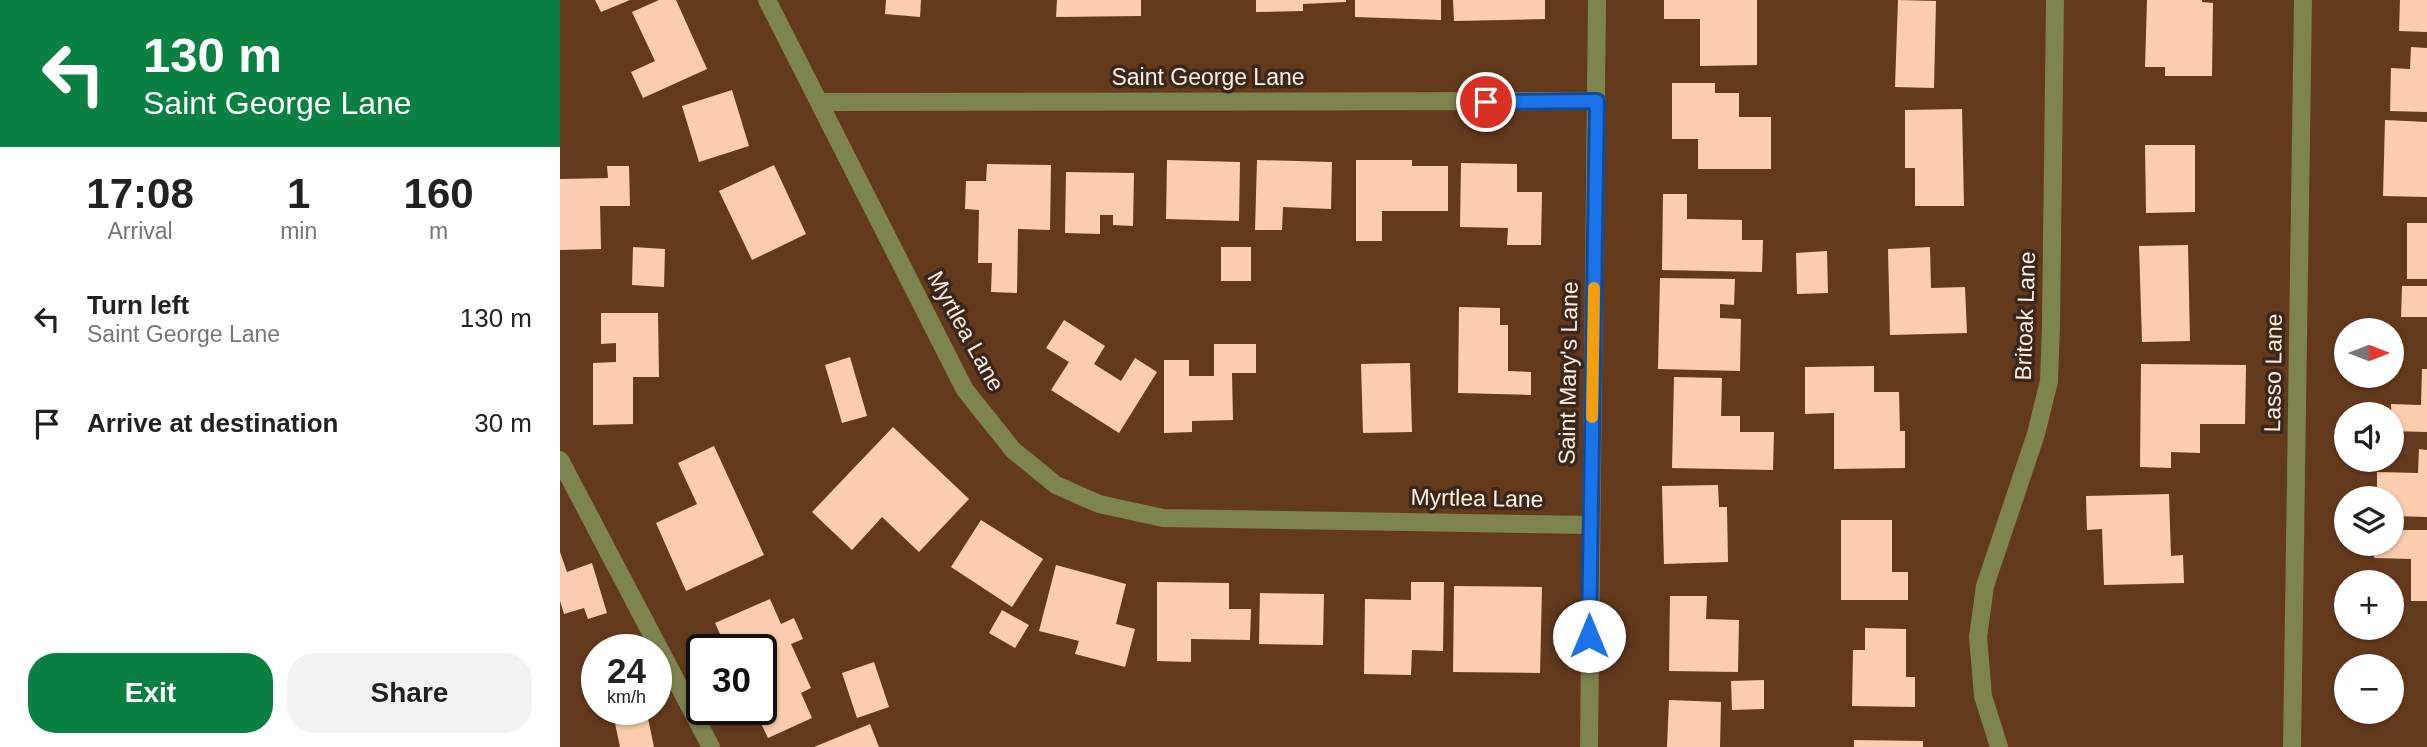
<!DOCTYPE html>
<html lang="en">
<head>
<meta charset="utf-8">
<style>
	:root { --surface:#fff; --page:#f2f2f2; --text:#222; --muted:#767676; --accent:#0b8043 }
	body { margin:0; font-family:Helvetica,sans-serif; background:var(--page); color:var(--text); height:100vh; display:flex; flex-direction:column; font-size:26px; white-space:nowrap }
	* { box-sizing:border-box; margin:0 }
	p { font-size:23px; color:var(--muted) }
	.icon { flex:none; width:38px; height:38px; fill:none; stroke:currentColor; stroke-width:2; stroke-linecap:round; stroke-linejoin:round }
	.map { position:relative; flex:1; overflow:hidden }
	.sheet { display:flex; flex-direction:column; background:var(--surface); width:560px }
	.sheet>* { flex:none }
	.banner { background:#0b8043; color:#fff; overflow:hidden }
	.needle { width:46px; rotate:90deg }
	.buttons { position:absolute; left:1774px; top:318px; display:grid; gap:14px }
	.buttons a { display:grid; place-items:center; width:70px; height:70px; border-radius:50%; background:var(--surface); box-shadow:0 2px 5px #0004; font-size:35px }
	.speed { position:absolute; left:21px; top:634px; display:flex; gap:14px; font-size:35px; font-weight:700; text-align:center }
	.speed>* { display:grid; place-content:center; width:91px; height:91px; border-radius:50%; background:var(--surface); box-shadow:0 2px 5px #0004; line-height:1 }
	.speed small { font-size:18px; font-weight:400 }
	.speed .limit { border:4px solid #111; border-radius:10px; background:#fff; color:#111 }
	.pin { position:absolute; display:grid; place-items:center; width:60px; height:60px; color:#fff; margin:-30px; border:4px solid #fff; border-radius:50%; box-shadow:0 2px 7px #0007 }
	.me { position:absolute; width:77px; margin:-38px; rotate:0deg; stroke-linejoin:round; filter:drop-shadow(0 0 5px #0008) }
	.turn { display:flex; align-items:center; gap:24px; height:147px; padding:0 28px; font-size:32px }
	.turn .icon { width:91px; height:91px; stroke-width:2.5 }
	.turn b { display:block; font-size:49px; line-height:60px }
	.eta { display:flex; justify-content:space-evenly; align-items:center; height:119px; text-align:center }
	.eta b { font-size:42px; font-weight:700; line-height:49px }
	.action { display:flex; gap:14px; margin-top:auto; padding:14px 28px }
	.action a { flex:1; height:80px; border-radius:28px; background:var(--accent); color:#fff; font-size:28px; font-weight:700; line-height:80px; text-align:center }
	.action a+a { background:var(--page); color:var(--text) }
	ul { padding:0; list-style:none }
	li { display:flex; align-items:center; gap:21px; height:105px; padding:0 28px }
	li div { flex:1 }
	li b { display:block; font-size:26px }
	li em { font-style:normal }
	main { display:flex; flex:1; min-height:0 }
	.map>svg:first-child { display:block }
</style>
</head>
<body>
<main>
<section class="sheet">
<div class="banner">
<div class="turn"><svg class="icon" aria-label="left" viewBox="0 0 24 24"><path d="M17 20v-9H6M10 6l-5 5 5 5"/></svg><div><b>130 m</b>Saint George Lane</div></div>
</div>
<div class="eta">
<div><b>17:08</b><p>Arrival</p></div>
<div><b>1</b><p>min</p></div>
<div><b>160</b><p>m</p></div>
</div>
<ul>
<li><svg class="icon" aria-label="left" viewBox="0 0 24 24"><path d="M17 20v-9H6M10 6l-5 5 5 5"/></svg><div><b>Turn left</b><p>Saint George Lane</p></div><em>130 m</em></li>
<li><svg class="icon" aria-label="arrive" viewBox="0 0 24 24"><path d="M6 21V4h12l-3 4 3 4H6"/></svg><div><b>Arrive at destination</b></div><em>30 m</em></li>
</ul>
<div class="action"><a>Exit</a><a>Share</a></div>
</section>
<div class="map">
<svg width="1867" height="747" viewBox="0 0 1867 747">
	<rect width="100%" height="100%" fill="#643a1d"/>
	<g fill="#facdaf">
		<polygon points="35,0 70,0 41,12"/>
		<polygon points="99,0 116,0 147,69 83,98 71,72 95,61 72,12"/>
		<polygon points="326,0 361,0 360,17 325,14"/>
		<polygon points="497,0 581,0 581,16 496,17"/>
		<polygon points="696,0 786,0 786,2 743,4 743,11 696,12"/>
		<polygon points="795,0 881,0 881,20 795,17"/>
		<polygon points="893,0 985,0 985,19 894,21"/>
		<polygon points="1104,0 1197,0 1197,65 1140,66 1140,19 1104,19"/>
		<polygon points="1338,0 1376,1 1374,88 1335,87"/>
		<polygon points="1587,0 1642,0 1642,2 1653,3 1652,76 1605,76 1605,67 1585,67"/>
		<polygon points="1840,0 1867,0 1867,32 1839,31"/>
		<polygon points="1851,47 1867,48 1867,112 1830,111 1831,68 1850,69"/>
		<polygon points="1112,83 1155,83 1155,93 1179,93 1179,117 1211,117 1211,169 1138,169 1138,139 1112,139"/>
		<polygon points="172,90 189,146 139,162 122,106"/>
		<polygon points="1402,109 1404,206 1355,206 1355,168 1345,168 1345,110"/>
		<polygon points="1825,120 1867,122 1867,197 1823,196"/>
		<polygon points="1585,145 1635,145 1635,212 1586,213"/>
		<polygon points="607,160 680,162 679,221 606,219"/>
		<polygon points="697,160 772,162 771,209 723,207 722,230 695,230"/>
		<polygon points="796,160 852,160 852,166 888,166 888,211 822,211 822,241 796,241"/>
		<polygon points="901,163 957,164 957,192 982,192 981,245 947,245 948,228 900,227"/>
		<polygon points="427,164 491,165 490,230 458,229 457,293 431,292 432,263 418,263 419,210 405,209 406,181 426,181"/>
		<polygon points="214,165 246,234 192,260 159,191"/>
		<polygon points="47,166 69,166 70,206 40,206 41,249 0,250 0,179 48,178"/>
		<polygon points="506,172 574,173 573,226 553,225 553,215 540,215 540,234 505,233"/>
		<polygon points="1103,194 1127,194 1127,219 1182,220 1182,240 1203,240 1202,272 1102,270"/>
		<rect x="1847" y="223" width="20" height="56"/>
		<polygon points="1628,245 1630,341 1582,342 1579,246"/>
		<polygon points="73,247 105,249 104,287 72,285"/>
		<rect x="661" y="247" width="30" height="34"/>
		<polygon points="1370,247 1371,288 1405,287 1407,333 1330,335 1328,249"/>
		<polygon points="1267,251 1268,293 1237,294 1236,253"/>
		<polygon points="1100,278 1175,279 1174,305 1160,304 1160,318 1181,319 1180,371 1098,369"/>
		<polygon points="1842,286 1867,286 1867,317 1841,317"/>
		<polygon points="899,307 940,308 940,325 948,325 948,371 971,372 971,395 898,393"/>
		<polygon points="41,313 98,313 99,377 73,377 73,424 33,425 33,363 56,362 56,343 41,344"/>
		<polygon points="504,320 545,346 534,364 561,381 575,358 597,372 559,433 491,390 509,362 486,348"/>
		<polygon points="654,344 696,344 696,373 672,373 673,420 632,421 632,432 604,433 604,360 629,360 629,376 654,376"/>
		<polygon points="290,357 307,416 282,423 265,365"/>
		<polygon points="850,363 852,432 803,433 801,364"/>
		<polygon points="1581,364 1686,365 1685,424 1640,424 1640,453 1611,452 1611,468 1580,467"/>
		<polygon points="1314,366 1314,392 1339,392 1340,431 1345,431 1345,468 1274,469 1274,413 1245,414 1245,367"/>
		<polygon points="1862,369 1867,369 1867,432 1832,431 1831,404 1861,405"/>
		<polygon points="1114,377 1162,378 1161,416 1180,416 1180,432 1214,432 1213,470 1112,468"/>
		<polygon points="333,427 409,499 359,552 322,517 292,550 252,512"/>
		<polygon points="154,446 204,555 126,591 96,523 137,504 118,463"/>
		<polygon points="1859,449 1867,450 1867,517 1832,516 1832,499 1817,499 1817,472 1858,473"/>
		<polygon points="1158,485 1159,507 1167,507 1168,562 1104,564 1102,486"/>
		<polygon points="1609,494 1611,556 1623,555 1624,583 1544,585 1542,529 1527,530 1526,496"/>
		<polygon points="421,520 483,559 452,607 391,567"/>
		<polygon points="1281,520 1332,520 1332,572 1348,572 1348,600 1281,600"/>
		<polygon points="1832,530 1867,530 1867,601 1851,601 1851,559 1814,558 1814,544 1832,544"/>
		<polygon points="0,552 7,572 32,563 47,613 28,619 24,608 4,614 0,601"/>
		<polygon points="496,565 566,584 556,624 575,629 565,667 515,654 519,641 479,631"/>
		<polygon points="597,582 669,583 669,609 691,609 690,640 631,639 631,662 597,661"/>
		<polygon points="851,582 884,582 883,651 852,650 851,675 804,674 805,599 851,600"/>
		<polygon points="894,586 982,587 980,673 893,672"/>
		<polygon points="700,593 764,594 763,645 699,644"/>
		<polygon points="1110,596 1147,596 1146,619 1179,620 1178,672 1109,671"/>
		<polygon points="210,599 221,624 234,618 243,639 231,644 251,688 241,693 252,718 208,738 194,709 201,709 201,649 167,649 155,623"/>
		<polygon points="442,610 469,625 455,648 429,633"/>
		<polygon points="1305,628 1346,629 1346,677 1355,677 1355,707 1292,706 1293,650 1305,650"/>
		<polygon points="314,662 329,707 297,718 282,673"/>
		<polygon points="1204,680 1204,709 1172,710 1171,681"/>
		<polygon points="1109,700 1161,702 1160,747 1107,747"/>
		<polygon points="52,709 86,709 94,747 60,747"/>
		<polygon points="310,724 319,747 254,747"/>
		<polygon points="1294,740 1363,741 1363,747 1294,747"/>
	</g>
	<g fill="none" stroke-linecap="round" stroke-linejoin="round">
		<g stroke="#7e844f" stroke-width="18">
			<polyline points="207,0 405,390 453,450 496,485 539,504 603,518 1030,525"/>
			<polyline points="260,102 1037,101"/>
			<polyline points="0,460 151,747"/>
			<polyline points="1029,747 1037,0"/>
			<polyline points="1439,747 1423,696 1418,637 1425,586 1476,434 1489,381 1491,325 1495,0"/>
			<polyline points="1732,747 1743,0"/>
		</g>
	</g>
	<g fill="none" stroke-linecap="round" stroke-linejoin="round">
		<g stroke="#114b97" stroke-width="18">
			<polyline id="route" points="926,102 1037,101 1029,636"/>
		</g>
		<use href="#route" stroke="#1a73e8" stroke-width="12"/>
		<polyline stroke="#f59e0b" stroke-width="12" points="1032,417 1034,288"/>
	</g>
	<g text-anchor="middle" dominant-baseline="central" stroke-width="7" stroke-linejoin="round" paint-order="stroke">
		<g font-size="23" fill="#feeee4" stroke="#3b281b">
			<text x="648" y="77">Saint George Lane</text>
			<text transform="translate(1465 316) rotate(-88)">Britoak Lane</text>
			<text transform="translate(406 331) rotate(61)">Myrtlea Lane</text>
			<text transform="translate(1008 373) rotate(-89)">Saint Mary's Lane</text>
			<text transform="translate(1713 373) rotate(-89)">Lasso Lane</text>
			<text transform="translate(917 498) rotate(1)">Myrtlea Lane</text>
		</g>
	</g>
</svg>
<div class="buttons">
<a><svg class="needle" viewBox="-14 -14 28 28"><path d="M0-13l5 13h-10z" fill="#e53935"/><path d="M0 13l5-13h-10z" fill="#767676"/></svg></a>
<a><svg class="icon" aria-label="sound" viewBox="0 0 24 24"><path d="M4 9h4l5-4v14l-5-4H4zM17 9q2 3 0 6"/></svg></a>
<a><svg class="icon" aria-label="layers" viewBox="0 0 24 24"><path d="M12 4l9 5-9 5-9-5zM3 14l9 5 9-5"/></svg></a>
<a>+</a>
<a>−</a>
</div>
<div class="speed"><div>24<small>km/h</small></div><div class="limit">30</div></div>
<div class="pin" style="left:926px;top:102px;background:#d93025"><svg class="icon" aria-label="arrive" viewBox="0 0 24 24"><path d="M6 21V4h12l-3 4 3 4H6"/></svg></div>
<svg class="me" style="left:1029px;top:636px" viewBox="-20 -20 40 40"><circle r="19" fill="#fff"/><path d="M0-13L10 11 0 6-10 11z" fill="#1a73e8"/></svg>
</div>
</main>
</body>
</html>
